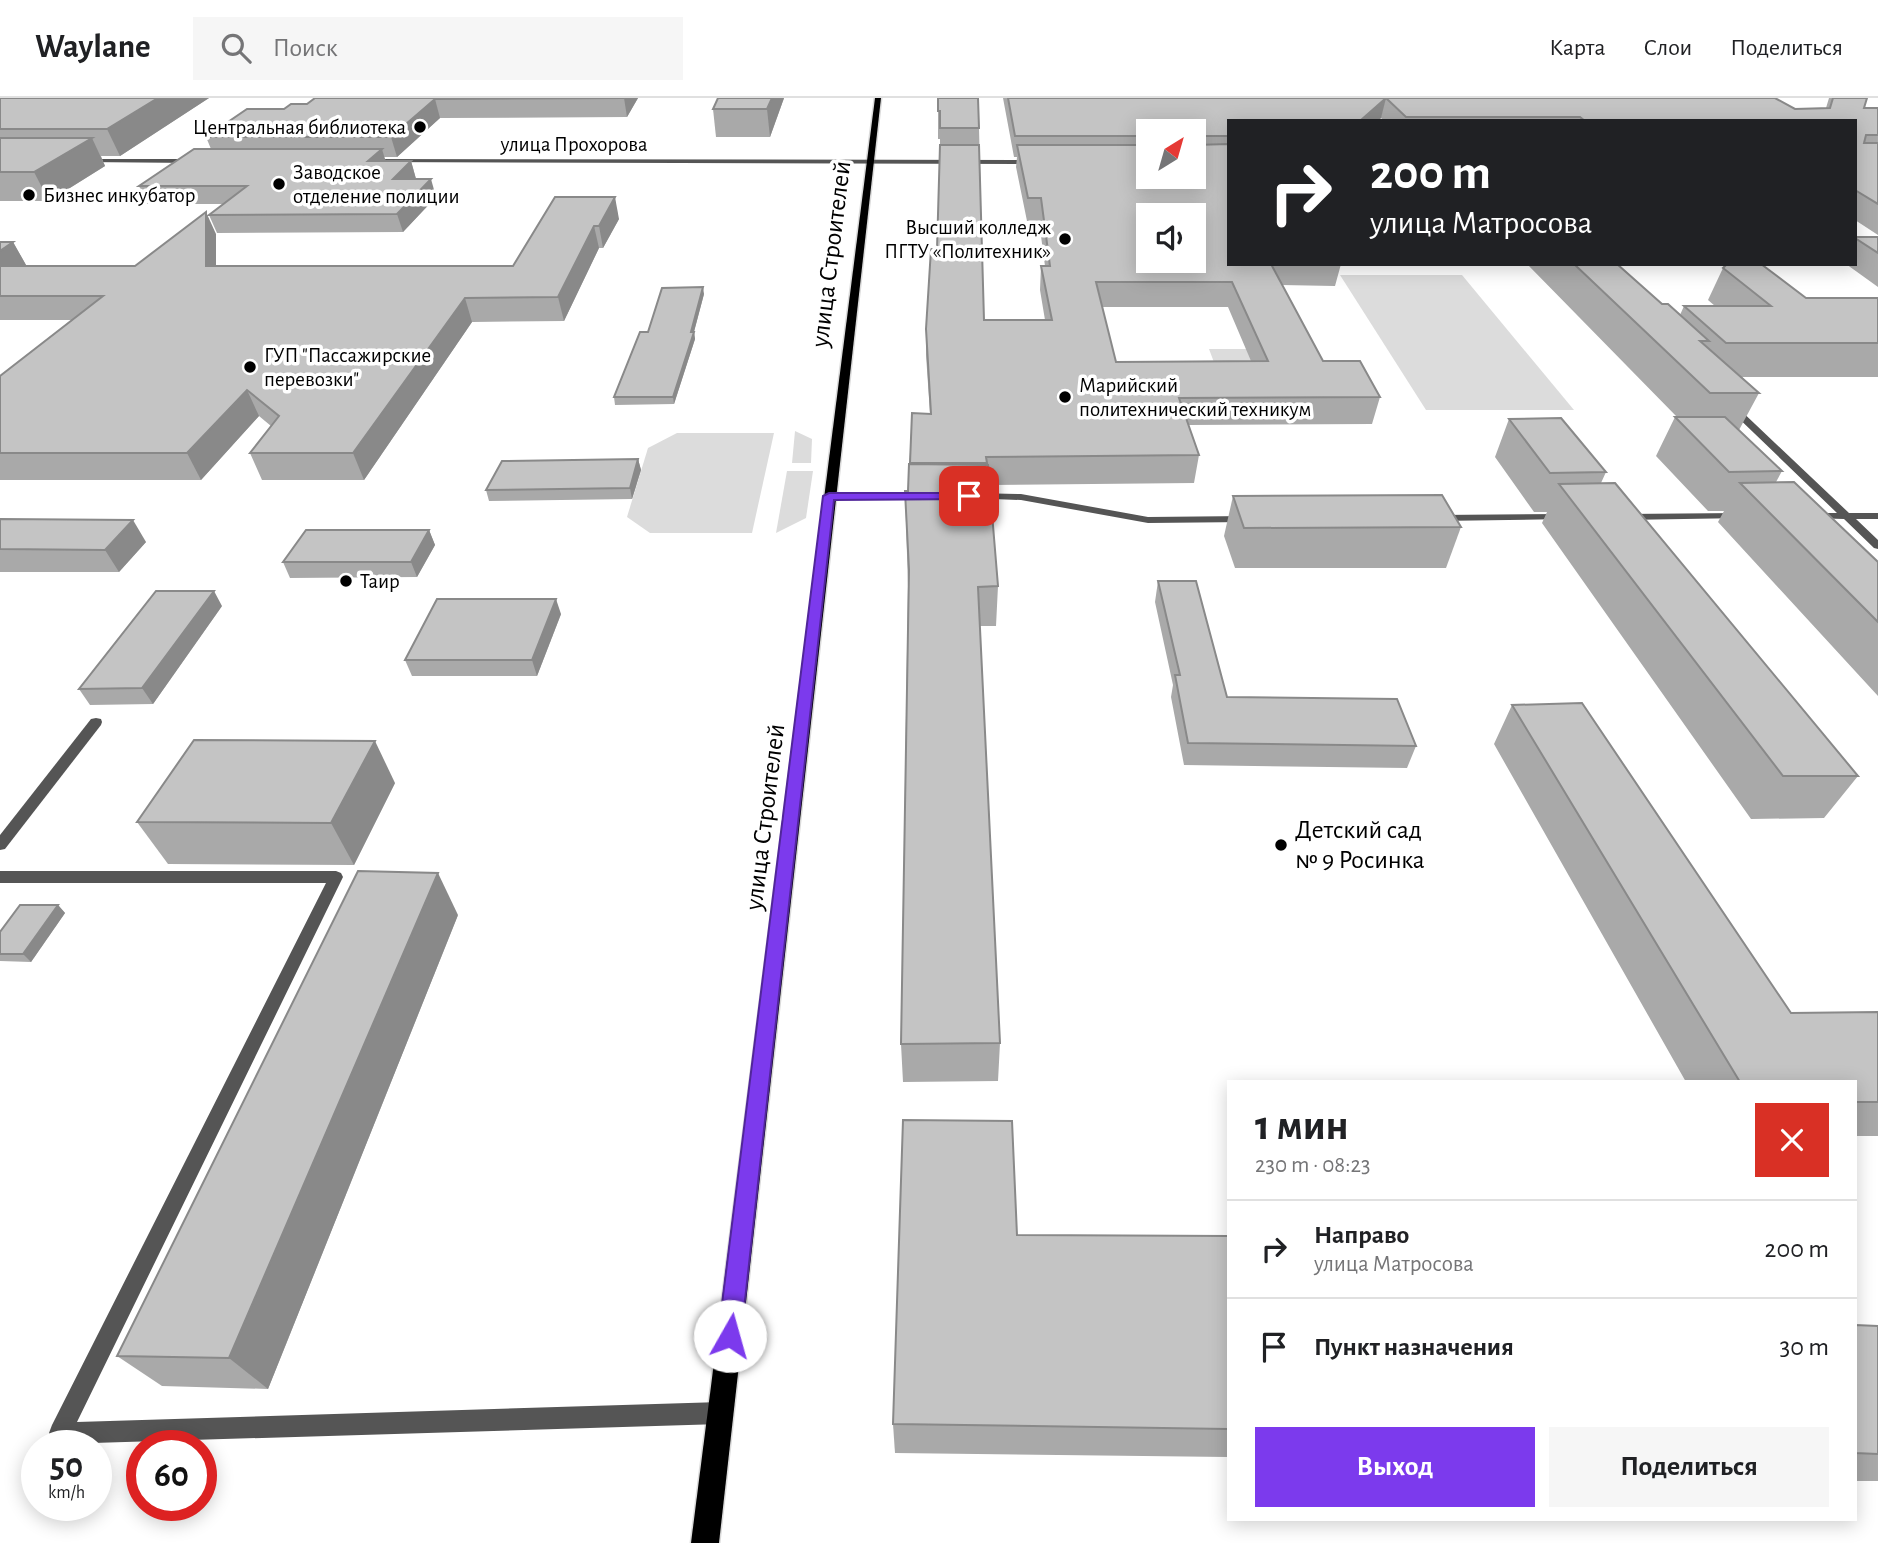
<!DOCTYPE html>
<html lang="ru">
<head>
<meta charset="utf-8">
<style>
	:root { --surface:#fff; --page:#f6f6f6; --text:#202124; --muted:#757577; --line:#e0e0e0; --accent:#7c3aed }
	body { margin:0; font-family:"Alegreya Sans",sans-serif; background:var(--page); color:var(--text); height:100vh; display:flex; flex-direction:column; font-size:26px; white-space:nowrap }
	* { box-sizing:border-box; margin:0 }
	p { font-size:23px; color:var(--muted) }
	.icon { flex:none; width:38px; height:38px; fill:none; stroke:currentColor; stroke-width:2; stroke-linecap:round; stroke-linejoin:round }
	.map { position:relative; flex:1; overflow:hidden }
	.panel { position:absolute; left:1227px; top:982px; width:630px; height:441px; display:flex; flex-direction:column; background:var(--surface); border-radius:0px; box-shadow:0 4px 18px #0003 }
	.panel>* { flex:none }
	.top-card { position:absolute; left:1227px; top:21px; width:630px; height:147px; border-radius:0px; box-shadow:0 4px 18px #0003; background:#202124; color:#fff; overflow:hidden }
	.needle { width:46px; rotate:37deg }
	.fabs { position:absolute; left:1136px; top:21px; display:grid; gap:14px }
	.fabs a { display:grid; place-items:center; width:70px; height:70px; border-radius:0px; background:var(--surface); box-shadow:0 4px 18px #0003; font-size:35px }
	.speed { position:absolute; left:21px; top:1332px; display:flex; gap:14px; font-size:35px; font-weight:700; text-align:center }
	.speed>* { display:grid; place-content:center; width:91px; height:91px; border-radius:50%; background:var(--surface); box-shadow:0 4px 18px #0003; line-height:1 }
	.speed small { font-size:18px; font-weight:400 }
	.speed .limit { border:10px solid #d22; background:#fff; color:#111 }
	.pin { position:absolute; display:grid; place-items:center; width:60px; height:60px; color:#fff; margin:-30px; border-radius:14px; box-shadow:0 4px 10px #0006 }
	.me { position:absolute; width:77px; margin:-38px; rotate:7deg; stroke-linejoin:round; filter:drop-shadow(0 0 5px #0008) }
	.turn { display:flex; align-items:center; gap:24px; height:147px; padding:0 28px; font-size:32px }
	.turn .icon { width:91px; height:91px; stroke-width:2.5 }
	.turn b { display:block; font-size:49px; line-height:60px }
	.round { display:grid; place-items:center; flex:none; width:74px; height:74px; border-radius:0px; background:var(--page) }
	.headline { display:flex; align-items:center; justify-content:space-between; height:119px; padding:0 28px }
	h1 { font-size:42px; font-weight:700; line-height:52px }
	.action { display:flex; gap:14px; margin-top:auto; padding:14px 28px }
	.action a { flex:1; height:80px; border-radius:0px; background:var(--accent); color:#fff; font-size:28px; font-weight:700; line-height:80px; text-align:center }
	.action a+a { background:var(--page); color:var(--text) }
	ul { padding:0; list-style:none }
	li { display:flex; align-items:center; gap:21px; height:98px; padding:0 28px; border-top:2px solid var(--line) }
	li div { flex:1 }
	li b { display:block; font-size:26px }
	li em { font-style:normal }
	header { display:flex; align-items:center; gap:42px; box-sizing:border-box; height:98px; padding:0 35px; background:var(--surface); border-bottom:2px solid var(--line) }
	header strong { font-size:33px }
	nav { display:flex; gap:38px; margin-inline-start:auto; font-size:24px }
	.search { width:490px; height:63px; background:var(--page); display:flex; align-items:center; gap:18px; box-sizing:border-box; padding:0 24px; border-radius:0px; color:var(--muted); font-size:26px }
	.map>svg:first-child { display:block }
</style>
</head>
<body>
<header>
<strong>Waylane</strong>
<div class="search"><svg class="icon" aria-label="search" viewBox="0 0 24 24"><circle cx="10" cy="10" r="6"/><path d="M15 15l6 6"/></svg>Поиск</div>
<nav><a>Карта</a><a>Слои</a><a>Поделиться</a></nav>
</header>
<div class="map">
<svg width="1878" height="1445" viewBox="0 0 1878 1445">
	<rect width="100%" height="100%" fill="#fff"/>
	<g fill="#dcdcdc">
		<polygon points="1340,177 1462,177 1574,312 1426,312"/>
		<polygon points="1209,251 1282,251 1291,267 1215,267"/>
		<polygon points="795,333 812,341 811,365 792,365"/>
		<polygon points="677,335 774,335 752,435 650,435 627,419 648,350"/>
		<polygon points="787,373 813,373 806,420 776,435"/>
	</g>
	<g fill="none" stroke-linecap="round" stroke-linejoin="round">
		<g stroke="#dbdbdb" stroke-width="3">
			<polygon id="primary" points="875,0 881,0 719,1445 691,1445"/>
		</g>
		<g fill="#555" fill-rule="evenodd">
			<polygon points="1729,307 1735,307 1849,415 1878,415 1878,421 1856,421 1878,442 1878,451 1874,450 1844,421 1809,420 1808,418 1813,415 1837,415 1729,311"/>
			<polygon points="923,395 927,396 927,400 829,401 824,398 829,395"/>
			<polygon points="972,395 1021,396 1148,419 1247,418 1252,421 1247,424 1148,425 1021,402 968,400 968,396"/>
			<polygon points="1740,415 1745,418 1744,420 1624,422 1619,419 1624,416"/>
			<polygon points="1562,416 1566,417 1566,421 1438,423 1433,420 1438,417"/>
			<polygon points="96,620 101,621 102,624 101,627 5,751 0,752 0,737 91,621"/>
			<polygon points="0,773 336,773 341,775 343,779 77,1324 721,1304 728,1308 732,1315 728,1322 721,1326 60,1346 52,1343 49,1335 52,1327 326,785 0,785"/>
		</g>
		<g fill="#555" fill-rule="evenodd">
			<polygon points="85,61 195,61 198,63 195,65 83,64"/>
			<polygon points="369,61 1035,62 1038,64 1035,66 367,64"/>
		</g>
		<use href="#primary" fill="#000" fill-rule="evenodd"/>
	</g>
	<g fill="#a9a9a9" fill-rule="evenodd">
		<polygon points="0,0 209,0 120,58 101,58 105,68 49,103 0,103"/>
		<polygon points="315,0 638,0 627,19 440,20 397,59 384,59 386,63 411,63 416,81 436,99 403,134 217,135 209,117 223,106 147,106 139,88 211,51 206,39 307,6"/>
		<polygon points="784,0 770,39 716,39 713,11"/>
		<path d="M938 0 979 30 984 222H1045L1040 192 1041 168H1045L1039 123H1027L1016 69 1017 59H1014L1003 0H1775L1795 11 1826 10 1829 0H1867L1864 10H1878V137L1855 122V23H1384L1381 20 1378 23H1228V166H1341L1335 188 1282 187 1323 263 1380 299 1372 326 1188 327 1199 357 1194 385 989 387 998 488 996 528H980L1000 945 998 983 903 984 901 946 908 488 905 393H908L912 315H930L926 257V231L937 151 940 47V41H938ZM1148 33 1194 79H1148ZM1102 209H1228L1251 263 1116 264Z"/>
		<polygon points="555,99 619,121 603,150 599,150 564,223 472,224 364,382 262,382 250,355 271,328 259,318 201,382 0,382 0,278 73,222 0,222 0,144 13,144 26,167 135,168 216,136 216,168 513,168"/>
		<polygon points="1855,139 1878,139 1878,189 1846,166 1855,166"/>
		<polygon points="1527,166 1617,166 1662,206 1680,217 1684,208 1715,208 1708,202 1723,170 1806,200 1878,200 1878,279 1742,279 1759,295 1739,332 1782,373 1776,384 1878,464 1878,598 1718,424 1724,413 1708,413 1656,358 1675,319 1677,319"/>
		<polygon points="704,196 694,234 695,241 674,306 615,307 614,299 648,234"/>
		<polygon points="1509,321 1606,374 1601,385 1858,678 1824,720 1751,721 1542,425 1547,414 1534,414 1495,359"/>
		<polygon points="638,361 641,372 632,401 489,403 486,392"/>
		<polygon points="1233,398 1461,429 1446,470 1235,470 1224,438"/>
		<polygon points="0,421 146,444 119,474 0,474"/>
		<polygon points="429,432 435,447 417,479 290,480 283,464"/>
		<polygon points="1158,483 1227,599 1416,648 1407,670 1184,667 1171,599 1173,587 1155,504"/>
		<polygon points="222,508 153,606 90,607 79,591"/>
		<polygon points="561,516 537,578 412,578 405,562"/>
		<polygon points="1512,607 1791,915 1878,914 1878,1038 1855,1038 1855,984 1686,984 1494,646"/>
		<polygon points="395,685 354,767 168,766 137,724"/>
		<polygon points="58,807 65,815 31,864 0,863 0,834"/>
		<polygon points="458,817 268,1291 162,1288 117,1258"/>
		<polygon points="1228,1138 1228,1359 895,1355 893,1326"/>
		<polygon points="1855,1227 1878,1228 1878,1383 1855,1383"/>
	</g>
	<g fill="#898989">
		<polygon points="158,0 209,0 120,58 107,31"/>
		<polygon points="624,0 638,0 627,19"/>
		<polygon points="772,0 784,0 770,39 767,11"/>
		<polygon points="1386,0 1381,20 1378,23 1361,23"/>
		<polygon points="435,1 440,20 397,59 391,39"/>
		<polygon points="92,40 105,68 49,103 34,74"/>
		<polygon points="382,51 387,68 368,63"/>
		<polygon points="411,63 416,81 399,99 393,81"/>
		<polygon points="431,81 436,99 403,134 397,116"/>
		<polygon points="615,99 619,121 603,150 599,128"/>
		<polygon points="206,114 216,136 216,191 206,168"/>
		<polygon points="594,128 599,150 564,223 558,199"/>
		<polygon points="13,144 26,167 0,185 0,153"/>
		<polygon points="703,189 704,196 692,241 691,234"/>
		<polygon points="465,200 472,224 364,382 353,355"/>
		<polygon points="694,234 695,241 674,306 673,299"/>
		<polygon points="247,292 259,318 201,382 187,355"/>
		<polygon points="638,361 641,372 632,401 630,390"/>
		<polygon points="133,422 146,444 119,474 105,452"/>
		<polygon points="429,432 435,447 417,479 411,464"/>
		<polygon points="214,493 222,508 153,606 142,590"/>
		<polygon points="556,501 561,516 537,578 532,562"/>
		<polygon points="375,643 395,685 354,767 331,725"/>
		<polygon points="438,775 458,817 268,1291 229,1260"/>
		<polygon points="58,807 65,815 31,864 23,856"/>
	</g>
	<g fill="#c4c4c4" stroke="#898989" stroke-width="2" fill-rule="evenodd">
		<polygon points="0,0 158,0 107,31 0,31"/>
		<polygon points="315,0 624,0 435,1 391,39 206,39 247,11 284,11 291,6 307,6"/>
		<polygon points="718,0 772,0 767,11 713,11"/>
		<polygon points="938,0 978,0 979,30 940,30 940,13 938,13"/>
		<path d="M1008 0H1775L1795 11 1830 10 1833 0H1867L1864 10H1878V37H1866L1864 45H1878V106L1855 92V23H1585L1580 19H1406L1386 0 1361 22 1362 23H1228V38H1197L1195 47 1228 46V166H1271L1323 263H1360L1380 299 1179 300 1199 357 986 359 987 365H910L912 315 931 316 926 231 931 151H937L940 47H979L984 222H1052L1041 168H1050L1041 100H1028L1017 47H1148V79H1194V33H1148V38H1015ZM1148 117H1194V163H1148ZM1096 184H1232L1268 263 1116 264Z"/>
		<polygon points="0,40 92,40 34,74 0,74"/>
		<polygon points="194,51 382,51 368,63 411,63 393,81 431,81 397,116 209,117 247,88 139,88"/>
		<polygon points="555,99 615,99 599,128 594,128 558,199 465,200 353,355 250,355 279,318 247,292 187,355 0,355 0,278 103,198 0,198 0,168 135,168 206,114 206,168 513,168"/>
		<polygon points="1855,139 1878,139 1878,155 1855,140"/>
		<polygon points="0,144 13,144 0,153"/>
		<polygon points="1574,166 1617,166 1662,206 1668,206 1709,243 1700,243 1759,295 1710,295"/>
		<polygon points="1727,166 1761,166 1806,200 1878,200 1878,245 1726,245 1684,208 1771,208 1723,170"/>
		<polygon points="703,189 691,234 694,234 673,299 614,299 640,234 648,234 662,190"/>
		<polygon points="1675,319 1725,319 1782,373 1729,374"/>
		<polygon points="1561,320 1606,374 1550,375 1509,321"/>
		<polygon points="638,361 630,390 486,392 502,363"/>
		<polygon points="909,366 988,367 998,488 978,489 1000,945 901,946 909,472 905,393 908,393"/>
		<polygon points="1794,384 1878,464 1878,524 1740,385"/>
		<polygon points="1615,385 1858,678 1783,678 1559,386"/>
		<polygon points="1442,397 1461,429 1244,430 1233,398"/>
		<polygon points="0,421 133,422 105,452 0,451"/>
		<polygon points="306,432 429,432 411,464 283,464"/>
		<polygon points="1158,483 1196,483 1227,599 1397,601 1416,648 1188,645 1175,577 1180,577"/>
		<polygon points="156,493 214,493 142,590 79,591"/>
		<polygon points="437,501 556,501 532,562 405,562"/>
		<polygon points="1582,605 1791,915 1878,914 1878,1004 1855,1004 1855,984 1740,984 1512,607"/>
		<polygon points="194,642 375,643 331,725 137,724"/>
		<polygon points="358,773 438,775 229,1260 117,1258"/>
		<polygon points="20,807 58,807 23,856 0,856 0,834"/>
		<polygon points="903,1022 1012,1023 1017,1137 1228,1138 1228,1331 893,1326"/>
		<polygon points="1855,1227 1878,1228 1878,1356 1855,1355"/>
	</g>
	<polygon fill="#7c3aed" stroke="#51269a" stroke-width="2" points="969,395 975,398 973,401 834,402 741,1238 738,1247 730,1250 722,1247 718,1238 823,398 829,395"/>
	<g fill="#000" stroke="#fff" stroke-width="2.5">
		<circle cx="420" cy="29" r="7"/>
		<circle cx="279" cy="86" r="7"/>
		<circle cx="29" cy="97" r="7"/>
		<circle cx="1065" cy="141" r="7"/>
		<circle cx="250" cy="269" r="7"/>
		<circle cx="1065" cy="299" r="7"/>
		<circle cx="346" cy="483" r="7"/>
		<circle cx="1281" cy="747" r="7"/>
	</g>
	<g text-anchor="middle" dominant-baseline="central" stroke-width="7" stroke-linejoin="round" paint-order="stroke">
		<g font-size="21" fill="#000" stroke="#fff" text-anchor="start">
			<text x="406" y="29" text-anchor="end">Центральная библиотека</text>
			<text x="293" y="74">Заводское<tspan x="293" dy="24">отделение полиции</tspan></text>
			<text x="43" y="97">Бизнес инкубатор</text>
			<text x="1051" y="129" text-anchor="end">Высший колледж<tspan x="1051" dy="24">ПГТУ «Политехник»</tspan></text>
			<text x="264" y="257">ГУП "Пассажирские<tspan x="264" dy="24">перевозки"</tspan></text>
			<text x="1079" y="287">Марийский<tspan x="1079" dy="24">политехнический техникум</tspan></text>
			<text x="360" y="483">Таир</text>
		</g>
		<g font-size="21" fill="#000" stroke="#fff">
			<text x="574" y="46">улица Прохорова</text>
		</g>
		<g font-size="26" fill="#000" stroke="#fff">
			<text transform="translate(831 156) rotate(-83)">улица Строителей</text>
			<text transform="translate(765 719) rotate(-83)">улица Строителей</text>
		</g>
		<g font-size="26" fill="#000" stroke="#fff" text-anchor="start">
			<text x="1295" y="732">Детский сад<tspan x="1295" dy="30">№ 9 Росинка</tspan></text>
		</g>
	</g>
</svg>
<div class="fabs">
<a><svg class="needle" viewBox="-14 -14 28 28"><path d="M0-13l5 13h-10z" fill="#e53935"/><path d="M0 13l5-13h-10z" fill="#757577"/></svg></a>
<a><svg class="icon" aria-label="sound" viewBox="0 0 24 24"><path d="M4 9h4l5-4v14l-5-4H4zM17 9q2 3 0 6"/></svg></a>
</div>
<div class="speed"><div>50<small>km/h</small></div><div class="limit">60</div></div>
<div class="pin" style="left:969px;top:398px;background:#d93025"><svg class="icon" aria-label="arrive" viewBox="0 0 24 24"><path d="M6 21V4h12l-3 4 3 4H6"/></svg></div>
<svg class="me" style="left:730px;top:1238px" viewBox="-20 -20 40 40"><circle r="19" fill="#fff"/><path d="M0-13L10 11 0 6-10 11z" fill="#7c3aed"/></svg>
<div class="top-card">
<div class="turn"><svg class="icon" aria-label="right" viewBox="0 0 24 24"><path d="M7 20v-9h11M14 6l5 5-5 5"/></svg><div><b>200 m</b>улица Матросова</div></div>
</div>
<section class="panel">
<div class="headline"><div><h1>1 мин</h1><p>230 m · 08:23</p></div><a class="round" style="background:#d93025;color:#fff"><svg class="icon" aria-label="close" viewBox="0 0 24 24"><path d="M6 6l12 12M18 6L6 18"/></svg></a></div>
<ul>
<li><svg class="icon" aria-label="right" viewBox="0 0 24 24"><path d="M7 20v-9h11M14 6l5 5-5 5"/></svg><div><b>Направо</b><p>улица Матросова</p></div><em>200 m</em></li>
<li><svg class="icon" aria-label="arrive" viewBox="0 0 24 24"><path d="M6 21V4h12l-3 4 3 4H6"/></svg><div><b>Пункт назначения</b></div><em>30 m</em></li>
</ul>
<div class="action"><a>Выход</a><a>Поделиться</a></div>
</section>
</div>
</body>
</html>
